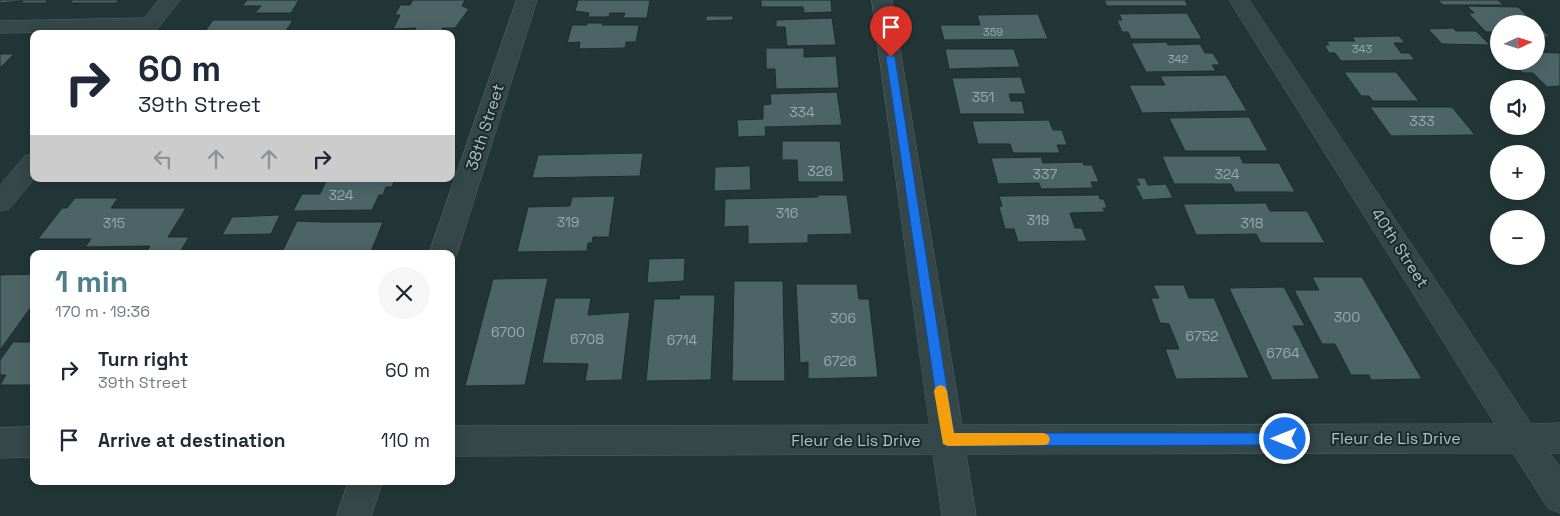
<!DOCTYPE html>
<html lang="en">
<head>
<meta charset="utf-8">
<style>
	:root { --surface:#fff; --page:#f6f6f7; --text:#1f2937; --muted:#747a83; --accent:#4e7f8b }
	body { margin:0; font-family:"Space Grotesk",sans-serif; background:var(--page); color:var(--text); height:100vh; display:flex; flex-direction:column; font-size:19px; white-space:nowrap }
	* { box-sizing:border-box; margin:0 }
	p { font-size:16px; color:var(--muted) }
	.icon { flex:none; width:28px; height:28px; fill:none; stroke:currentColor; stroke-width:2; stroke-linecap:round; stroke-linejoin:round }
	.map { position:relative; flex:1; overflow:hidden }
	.details { position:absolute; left:30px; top:250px; width:425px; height:235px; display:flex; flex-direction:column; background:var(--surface); border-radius:10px; box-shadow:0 2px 12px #0003 }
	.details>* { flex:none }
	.top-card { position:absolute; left:30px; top:30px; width:425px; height:152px; border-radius:10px; box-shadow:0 2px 12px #0003; background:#fff; color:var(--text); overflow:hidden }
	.needle { width:32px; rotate:86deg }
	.buttons { position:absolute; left:1490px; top:15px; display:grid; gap:10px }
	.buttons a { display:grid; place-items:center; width:55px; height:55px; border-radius:50%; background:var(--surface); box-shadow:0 2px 12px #0003; font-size:25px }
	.pin { position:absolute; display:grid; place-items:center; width:42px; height:42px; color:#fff; margin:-51px -21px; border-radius:50% 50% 50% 0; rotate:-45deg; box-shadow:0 0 5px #0007 }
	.pin .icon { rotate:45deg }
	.me { position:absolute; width:55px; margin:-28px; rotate:270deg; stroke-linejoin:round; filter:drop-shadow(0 0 4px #0008) }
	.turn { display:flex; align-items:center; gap:18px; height:105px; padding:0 25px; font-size:22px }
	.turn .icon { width:65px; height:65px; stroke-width:2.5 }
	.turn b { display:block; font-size:35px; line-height:42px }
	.lanes { display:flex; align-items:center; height:48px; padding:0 25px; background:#0003; justify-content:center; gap:25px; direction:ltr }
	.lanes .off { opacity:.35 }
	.round { display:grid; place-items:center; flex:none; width:52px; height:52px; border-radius:26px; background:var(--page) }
	.overview { display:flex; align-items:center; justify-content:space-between; height:85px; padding:0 25px }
	h1 { font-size:30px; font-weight:700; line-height:38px; color:var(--accent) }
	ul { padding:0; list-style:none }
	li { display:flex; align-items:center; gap:15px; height:70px; padding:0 25px }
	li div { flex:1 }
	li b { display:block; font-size:19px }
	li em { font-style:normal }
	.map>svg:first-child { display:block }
</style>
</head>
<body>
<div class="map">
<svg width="1560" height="516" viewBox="0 0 1560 516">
	<rect width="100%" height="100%" fill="#223638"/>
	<g fill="#4d6466" stroke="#1d2d2f">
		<polygon points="0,0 48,0 45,3 21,3 23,1 0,3"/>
		<polygon points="73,0 119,0 116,3 70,3"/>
		<polygon points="247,0 299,0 291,13 255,13 261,6 242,6"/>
		<polygon points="413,0 465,0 462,6 469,9 455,28 443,28 441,33 413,33 416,28 393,29 400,15 395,15 400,5 410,5"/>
		<polygon points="578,0 650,0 647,18 623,18 625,13 610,13 609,17 588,17 589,13 575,11"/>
		<polygon points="761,0 831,0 832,12 804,13 803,7 761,7"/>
		<polygon points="1104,0 1185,0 1188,6 1107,6"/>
		<polygon points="1438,0 1498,0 1503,5 1443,5"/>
		<polygon points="1467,6 1518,7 1536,24 1499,24 1499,37 1494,32 1486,32 1468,13 1474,13"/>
		<polygon points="1187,13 1202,39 1131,39 1128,32 1122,32 1117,20 1122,20 1119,14"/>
		<polygon points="1038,14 1048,39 944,40 940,25 980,25 977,15"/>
		<polygon points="706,16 733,16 733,20 706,21"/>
		<polygon points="832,18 836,45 787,46 785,27 776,27 776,20"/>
		<polygon points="213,20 293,20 284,34 288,34 203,34"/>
		<polygon points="587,23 603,23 602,25 639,25 636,42 626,42 625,48 579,49 580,42 567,43 572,25 587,25"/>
		<polygon points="1536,24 1550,37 1536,37"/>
		<polygon points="1453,28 1456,31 1476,31 1490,45 1442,44 1428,29"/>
		<polygon points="1399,36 1405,43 1394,43 1401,53 1409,53 1415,60 1341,61 1335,53 1329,53 1324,45 1329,45 1326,41 1355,41 1352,37"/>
		<polygon points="1167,42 1168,45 1200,44 1205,53 1213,53 1220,65 1212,65 1216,71 1146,72 1131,43"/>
		<polygon points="766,48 804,48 804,57 836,56 839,88 776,89 775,69 766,69"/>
		<polygon points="945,49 1014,49 1020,67 949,69"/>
		<polygon points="1536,52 1560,53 1560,86 1547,87 1533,73 1523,73 1511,61 1536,61"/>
		<polygon points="0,54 14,54 0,68"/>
		<polygon points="1344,72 1396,72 1419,101 1373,101 1369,96 1361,96"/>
		<polygon points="1226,75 1247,111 1142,113 1129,85 1165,85 1160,76"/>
		<polygon points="1021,77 1026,94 1009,94 1011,101 1022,101 1025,114 960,114 952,78"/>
		<polygon points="837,92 842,125 765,127 766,136 738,137 737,120 763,119 763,105 771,104 770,94"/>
		<polygon points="1370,107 1452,107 1475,135 1391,136"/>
		<polygon points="1249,117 1268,151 1185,151 1169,118"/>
		<polygon points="1049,120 1053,130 1062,130 1067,145 1057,145 1060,153 1013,153 1010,144 978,144 972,121"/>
		<polygon points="782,141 840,141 844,182 798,182 797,160 782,160"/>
		<polygon points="643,153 640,176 532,178 538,155"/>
		<polygon points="1162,156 1240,156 1243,163 1279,163 1295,192 1235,192 1231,184 1174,184"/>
		<polygon points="1041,157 1043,163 1083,162 1084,165 1092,165 1099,182 1091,182 1093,188 1041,189 1039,183 998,184 991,158"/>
		<polygon points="750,166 751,190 714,191 715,167"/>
		<polygon points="1136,178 1145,178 1148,185 1166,184 1173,198 1143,200 1135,185 1140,185"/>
		<polygon points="327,179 395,179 392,187 386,187 383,195 379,195 372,210 293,211 302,194 320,194"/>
		<polygon points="817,195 847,195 852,234 808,235 808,243 748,244 748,226 724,227 725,199 818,197"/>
		<polygon points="1099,195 1100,199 1104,199 1107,208 1103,208 1105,212 1070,213 1075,228 1082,228 1087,241 1018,242 1014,229 1005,229 999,207 1002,206 999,196"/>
		<polygon points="615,196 609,237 593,237 592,243 588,243 587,251 517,252 528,207 570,206 572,197"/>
		<polygon points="75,198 118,198 111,208 186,208 168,237 189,237 179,254 145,254 150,246 85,247 91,239 38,239 62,208 67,208"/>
		<polygon points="1266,203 1270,211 1307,211 1325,243 1261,243 1256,234 1196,235 1183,204"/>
		<polygon points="280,215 271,234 222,235 232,217"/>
		<polygon points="297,221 321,222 383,222 370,254 281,254"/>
		<polygon points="685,258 684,281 647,283 649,259"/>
		<polygon points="34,274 34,282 30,287 34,287 34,303 0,350 0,275"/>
		<polygon points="1312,277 1362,277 1422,379 1371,380 1369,375 1351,375 1335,344 1322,344 1294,290 1319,290"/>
		<polygon points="548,278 525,385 465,386 493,279"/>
		<polygon points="734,281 783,281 785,381 732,381"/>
		<polygon points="796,284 857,284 859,299 869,299 878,377 808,379 808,362 800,363"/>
		<polygon points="1153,285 1184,285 1189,298 1214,298 1249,378 1176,379 1165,349 1179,349 1169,324 1160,323 1151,298 1159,298"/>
		<polygon points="1284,287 1305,326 1293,326 1320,379 1272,380 1229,288"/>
		<polygon points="680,295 715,295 711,380 646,381 654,299 679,299"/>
		<polygon points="555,298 591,298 588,315 630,312 622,380 585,381 588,364 542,363"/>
		<polygon points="34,335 34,385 0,385 6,375 0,375 0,360 13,342 29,342"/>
	</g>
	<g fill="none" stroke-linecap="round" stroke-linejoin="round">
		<g stroke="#536566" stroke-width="1">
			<g id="street">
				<polygon points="159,0 180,0 153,34 132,34 134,31 0,33 0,21 144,18"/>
				<polygon points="517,0 537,0 457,254 451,262 451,254 429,254"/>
				<polygon points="872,0 892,0 962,425 1495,424 1229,0 1249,0 1531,424 1560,423 1560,453 1550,453 1560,467 1560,513 1548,508 1513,453 966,454 976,516 942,516 933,454 451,456 451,426 929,425"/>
				<polygon points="34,154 34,179 9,209 0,211 0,185 25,156"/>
				<polygon points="34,427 34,457 0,458 0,428"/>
				<polygon points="349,481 383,481 371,516 337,516"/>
			</g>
		</g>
		<use href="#street" fill="#354748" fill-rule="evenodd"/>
	</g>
	<polygon fill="#1a73e8" stroke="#114b97" points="888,55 891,55 895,57 954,433 1285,433 1290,434 1292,439 1290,443 1285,445 948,446 943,444 886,57"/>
	<polygon fill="#f59e0b" points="941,385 945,387 947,391 954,433 1044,433 1048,435 1050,439 1048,444 1044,445 948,446 943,444 934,391 936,387"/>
	<g text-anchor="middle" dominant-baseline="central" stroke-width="4" stroke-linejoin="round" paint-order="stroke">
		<g font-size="11" fill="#97aaac">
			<text x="993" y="32">359</text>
			<text x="1362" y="49">343</text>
			<text x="1178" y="59">342</text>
		</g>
		<g font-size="14" fill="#97aaac">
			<text x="983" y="97">351</text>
			<text x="802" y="112">334</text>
			<text x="1422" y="121">333</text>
			<text x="820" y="171">326</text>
			<text x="1045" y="174">337</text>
			<text x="1227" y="174">324</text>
			<text x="341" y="195">324</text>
			<text x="787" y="213">316</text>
			<text x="1038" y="220">319</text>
			<text x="568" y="222">319</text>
			<text x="114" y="223">315</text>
			<text x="1252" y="223">318</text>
			<text x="1347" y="317">300</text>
			<text x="843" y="318">306</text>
			<text x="508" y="332">6700</text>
			<text x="1202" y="336">6752</text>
			<text x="587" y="339">6708</text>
			<text x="682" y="340">6714</text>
			<text x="1283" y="353">6764</text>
			<text x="840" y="361">6726</text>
		</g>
		<g font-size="16" fill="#b0c2c4" stroke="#1b2b2d">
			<text transform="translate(485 127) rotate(-72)">38th Street</text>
			<text transform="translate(1400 248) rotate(57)">40th Street</text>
			<text x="1396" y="438">Fleur de Lis Drive</text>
			<text x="856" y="440">Fleur de Lis Drive</text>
		</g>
	</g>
</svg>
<div class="buttons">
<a><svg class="needle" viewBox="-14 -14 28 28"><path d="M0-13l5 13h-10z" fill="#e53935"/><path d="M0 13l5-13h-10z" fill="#747a83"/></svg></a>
<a><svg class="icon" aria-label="sound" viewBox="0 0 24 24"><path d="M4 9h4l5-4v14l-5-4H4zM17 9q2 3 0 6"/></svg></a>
<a>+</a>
<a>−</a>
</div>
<div class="pin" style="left:891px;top:57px;background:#d93025"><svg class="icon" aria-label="arrive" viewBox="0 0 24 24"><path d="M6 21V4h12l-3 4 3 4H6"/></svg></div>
<svg class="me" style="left:1285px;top:439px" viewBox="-20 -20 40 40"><circle r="17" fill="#1a73e8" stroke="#fff" stroke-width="3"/><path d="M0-11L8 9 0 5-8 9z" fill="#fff"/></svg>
<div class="top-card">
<div class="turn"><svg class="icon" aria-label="right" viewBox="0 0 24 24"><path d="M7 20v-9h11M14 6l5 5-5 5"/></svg><div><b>60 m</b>39th Street</div></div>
<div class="lanes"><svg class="icon off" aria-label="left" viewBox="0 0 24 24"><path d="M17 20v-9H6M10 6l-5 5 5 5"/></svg><svg class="icon off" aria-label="ahead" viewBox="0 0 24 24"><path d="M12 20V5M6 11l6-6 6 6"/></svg><svg class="icon off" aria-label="ahead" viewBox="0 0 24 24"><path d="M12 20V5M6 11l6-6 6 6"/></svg><svg class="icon" aria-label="right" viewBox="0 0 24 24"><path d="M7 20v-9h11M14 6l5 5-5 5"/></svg></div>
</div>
<section class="details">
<div class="overview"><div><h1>1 min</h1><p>170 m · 19:36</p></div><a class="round"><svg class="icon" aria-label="close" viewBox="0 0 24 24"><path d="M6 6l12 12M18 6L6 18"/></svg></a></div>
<ul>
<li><svg class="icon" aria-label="right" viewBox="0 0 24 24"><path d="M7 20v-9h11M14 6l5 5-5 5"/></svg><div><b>Turn right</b><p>39th Street</p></div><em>60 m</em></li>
<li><svg class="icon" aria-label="arrive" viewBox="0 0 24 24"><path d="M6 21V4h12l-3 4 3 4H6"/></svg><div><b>Arrive at destination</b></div><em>110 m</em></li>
</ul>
</section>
</div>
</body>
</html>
